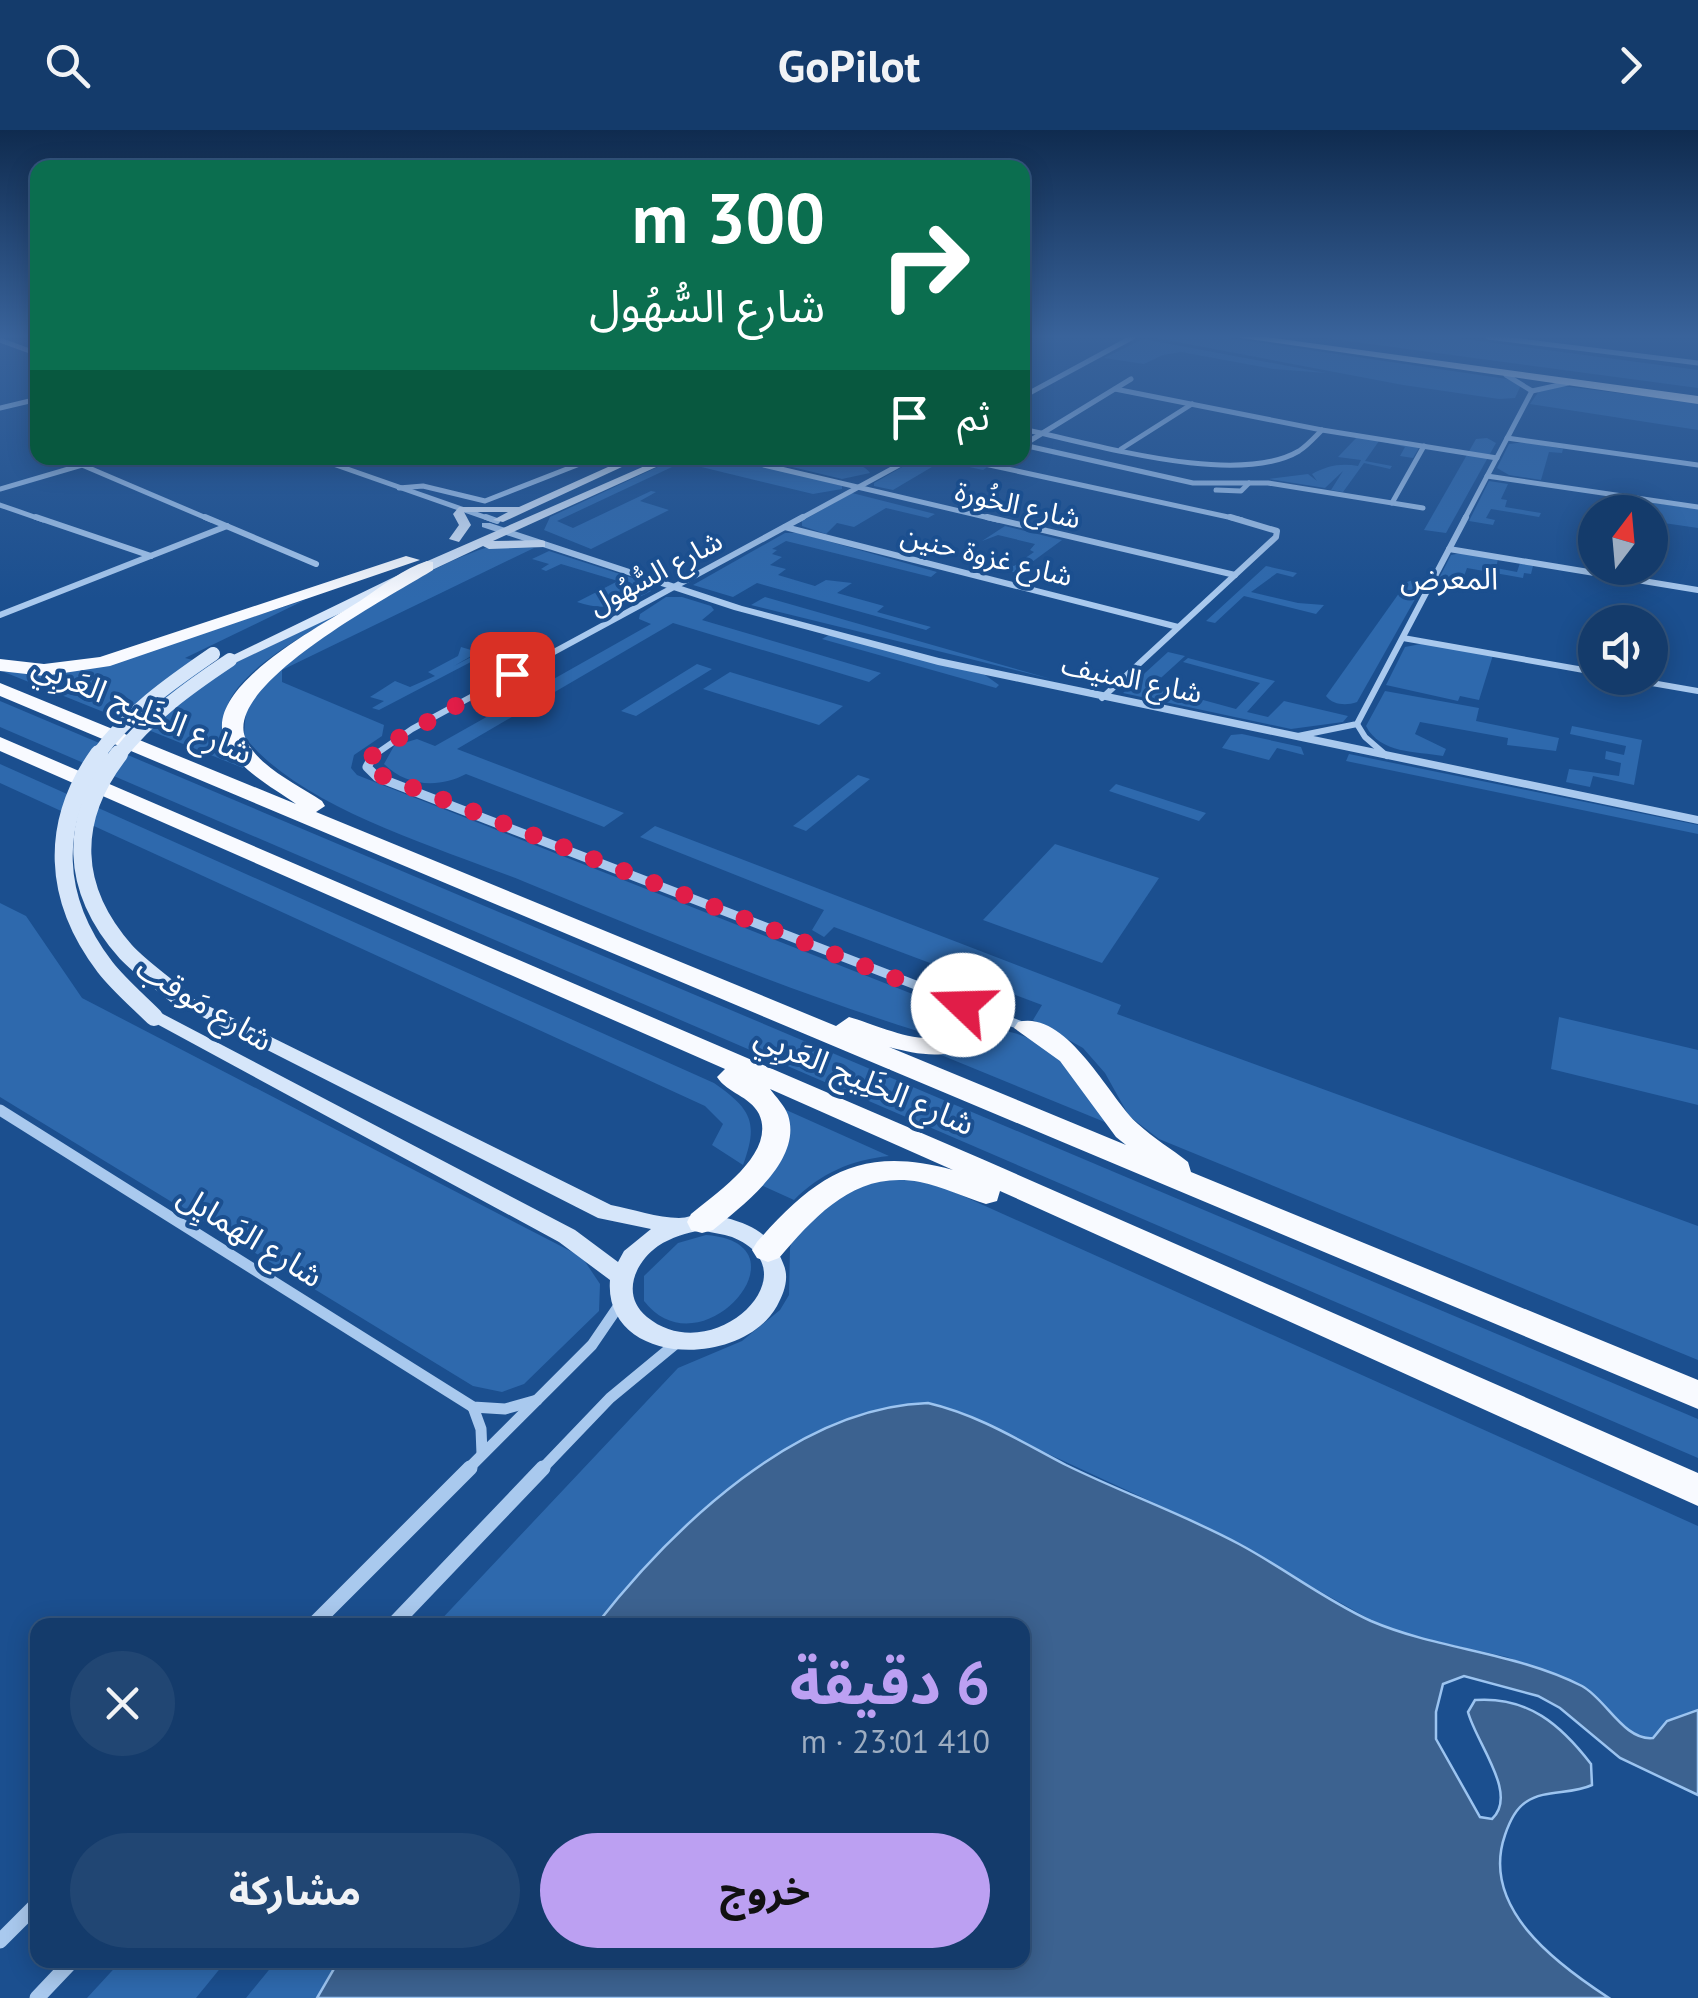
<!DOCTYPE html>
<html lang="ar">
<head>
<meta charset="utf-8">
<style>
	:root { --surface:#143b6b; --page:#214673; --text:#f1f3f6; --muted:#9dadc1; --line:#33557e; --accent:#bca0f2 }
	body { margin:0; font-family:"PT Sans","Noto Sans Arabic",sans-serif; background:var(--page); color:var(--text); direction:rtl; height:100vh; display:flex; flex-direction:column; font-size:38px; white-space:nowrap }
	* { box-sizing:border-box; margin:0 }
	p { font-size:32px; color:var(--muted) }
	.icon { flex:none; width:55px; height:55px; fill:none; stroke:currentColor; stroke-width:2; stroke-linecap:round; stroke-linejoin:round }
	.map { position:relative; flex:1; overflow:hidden; direction:ltr }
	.sheet { position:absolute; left:30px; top:1488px; width:1000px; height:350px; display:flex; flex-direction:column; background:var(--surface); border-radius:20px; box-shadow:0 5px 25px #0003,0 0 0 2px var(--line); direction:rtl }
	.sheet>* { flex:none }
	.hud { position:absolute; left:30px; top:30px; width:1000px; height:305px; border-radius:20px; box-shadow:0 5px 25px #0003,0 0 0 2px var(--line); direction:rtl; background:#0b6e4f; color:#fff; overflow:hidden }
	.needle { width:65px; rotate:16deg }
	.fabs { position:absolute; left:1578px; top:365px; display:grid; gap:20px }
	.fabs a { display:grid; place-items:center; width:90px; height:90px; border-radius:50%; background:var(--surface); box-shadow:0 5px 25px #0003,0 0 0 2px var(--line); font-size:50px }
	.pin { position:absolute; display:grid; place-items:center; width:85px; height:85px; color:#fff; margin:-42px; border-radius:20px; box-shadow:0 5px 15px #0006 }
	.me { position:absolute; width:110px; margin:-55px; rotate:291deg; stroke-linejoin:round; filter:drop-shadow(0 0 8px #0008) }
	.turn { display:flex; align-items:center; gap:35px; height:210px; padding:0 40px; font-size:45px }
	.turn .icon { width:130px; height:130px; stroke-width:2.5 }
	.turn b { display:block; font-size:70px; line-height:85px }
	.then { display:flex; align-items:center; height:95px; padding:0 40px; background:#0003; gap:20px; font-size:38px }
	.round { display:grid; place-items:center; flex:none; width:105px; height:105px; border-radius:52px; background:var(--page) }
	.overview { display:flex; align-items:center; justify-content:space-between; height:170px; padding:0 40px }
	h1 { font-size:60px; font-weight:700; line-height:75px; color:var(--accent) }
	.primary-button { display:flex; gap:20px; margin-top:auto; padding:20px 40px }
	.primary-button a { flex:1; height:115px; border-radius:60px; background:var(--accent); color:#111; font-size:40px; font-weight:700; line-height:115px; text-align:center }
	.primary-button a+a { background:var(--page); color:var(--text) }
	header { display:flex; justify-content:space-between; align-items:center; height:130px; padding:0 40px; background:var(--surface); font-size:45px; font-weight:700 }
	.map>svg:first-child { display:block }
</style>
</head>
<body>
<header><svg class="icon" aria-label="forward" viewBox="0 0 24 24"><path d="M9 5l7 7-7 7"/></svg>GoPilot<svg class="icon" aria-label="search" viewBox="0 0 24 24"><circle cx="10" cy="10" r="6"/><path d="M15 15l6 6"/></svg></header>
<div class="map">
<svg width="1698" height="1868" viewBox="0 0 1698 1868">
	<rect width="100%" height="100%" fill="#1b4f8f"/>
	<g fill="#2e69ad">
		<polygon points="1151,207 1221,207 1507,249 1521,255 1515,268 1499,269 1403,255"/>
		<polygon points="1318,207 1449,207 1698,240 1698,258"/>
		<polygon points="1143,209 1326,243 1273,239 1181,222 1163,225 1144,234 1104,228"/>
		<polygon points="1554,255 1698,273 1698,300 1530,274 1539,261"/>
		<path d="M1357 307 1420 316 1413 328 1400 326 1405 317 1379 311 1365 331 1392 336 1390 339 1364 333 1343 362 1331 360 1343 341 1325 358 1269 349 1308 344 1317 351 1312 344C1327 336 1340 333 1358 336L1361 330 1338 327Z"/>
		<polygon points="1487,308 1496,313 1446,403 1424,400 1476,309"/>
		<polygon points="1525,312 1563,319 1562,323 1549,322 1541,350 1509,345 1497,338 1509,314"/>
		<polygon points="735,328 842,356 842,359 813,364 685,333 682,329"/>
		<path d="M755 328C781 327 856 321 870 343L842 349Z"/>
		<polygon points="918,328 952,328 989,336 983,340 942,331 893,360 874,356 874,353"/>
		<polygon points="662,335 672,337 557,391 573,398 651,361 656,362 640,371 669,380 591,419 544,400 550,387"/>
		<polygon points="1489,351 1508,354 1501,369 1507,370 1505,377 1541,383 1539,387 1491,379 1486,388 1495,390 1493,395 1469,391"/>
		<polygon points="852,363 935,384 928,388 886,378 854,397 837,393 826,404 802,396 802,391"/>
		<polygon points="1620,368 1698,379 1698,398 1650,391 1650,382 1608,382 1610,374 1618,375"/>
		<polygon points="1005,396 1062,410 1017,443 959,428 968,422 1014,436 1034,422 1030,420 1035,414 998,405 982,411"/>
		<polygon points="785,403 799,403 937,442 931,447 786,411 772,419 777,420 772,424 782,427 770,435 786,439 778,445 815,456 826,450 852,453 837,463 884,476 877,482 931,497 926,500 757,453 733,467 693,455"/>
		<path d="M496 415 534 418 282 540V552L384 595 382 606 354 625 351 638 357 645 943 876 956 888 952 897 940 903H924C788 861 657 806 525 752 441 718 299 678 244 606 245 596 245 578 250 569 281 520 439 428 496 415Z"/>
		<path d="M549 421 651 454V461C625 475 605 482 577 472L618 451 561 434 546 441 541 439 549 434 532 429Z"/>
		<polygon points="1461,423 1498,429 1496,438 1517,442 1520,433 1533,436 1531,444 1524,443 1523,448 1467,438 1460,457 1464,461 1452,459 1450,463 1434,458 1451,425"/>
		<polygon points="1266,436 1297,443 1293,447 1277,443 1251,462 1298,473 1324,475 1316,484 1244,466 1215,493 1206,491"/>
		<path d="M1413 450 1423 455 1357 572C1346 576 1333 575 1326 566L1407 452Z"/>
		<path d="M666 467H682L711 476 714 480 702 490 881 543 869 552 673 493 457 619 624 683 604 697 466 644C440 658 407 657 384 634L394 616 417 609 435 616 651 494 639 489 640 484Z"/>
		<polygon points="765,467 1051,549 751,475"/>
		<path d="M305 470 185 528 224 538 342 482C310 503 221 547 225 592 226 605 239 622 245 634L243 638 4 542 95 538Z"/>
		<polygon points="829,505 985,545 999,555 996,558 822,509"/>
		<polygon points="1426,513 1493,525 1479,570 1460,566 1458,571 1386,555 1405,517"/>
		<polygon points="461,517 478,522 454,536 483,521 488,523 379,580 372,578 384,571 370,567 395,551 410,557 435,546 428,542 458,526"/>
		<polygon points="1168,522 1185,526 1152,556 1236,579 1260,553 1183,532 1188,528 1275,551 1247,582 1268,587 1284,571 1348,586 1343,592 1291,599 1123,563"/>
		<polygon points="697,534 712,539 636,586 621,581"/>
		<polygon points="730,542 843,576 819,595 703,559"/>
		<path d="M1385 561 1479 578 1476 591 1559 608 1556 621 1507 615 1508 608 1420 592 1415 604 1446 619 1443 626C1416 621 1380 624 1366 596Z"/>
		<polygon points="0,571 1698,1289 1698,1328 0,597"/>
		<polygon points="1572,596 1642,610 1634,655 1593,646 1590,657 1566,652 1569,639 1619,646 1621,633 1605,629 1606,621 1624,625 1626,616 1570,604"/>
		<polygon points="1242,604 1301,617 1304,625 1277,618 1269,630 1222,618 1231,605"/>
		<polygon points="1349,624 1698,695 1698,704 1346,631"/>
		<path d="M0 634 714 953C751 979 759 992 743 1035L712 1015 723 994 705 976 0 653Z"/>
		<polygon points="858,645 870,649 806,701 793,696"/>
		<polygon points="1116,654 1206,683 1199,691 1109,661"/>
		<polygon points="655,696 1121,875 1117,884 1698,1096 1698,1230 1159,1009 1129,986 1105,943 1083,918 1033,890 1042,875 834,797 824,807 812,800 824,780 640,707"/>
		<polygon points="1055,714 1159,748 1102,833 983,790"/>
		<polygon points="0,773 26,786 82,868 582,1127 600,1154 599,1181 524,1254 502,1262 473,1256 0,967"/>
		<polygon points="1559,887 1698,920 1698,975 1551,939"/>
		<path d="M993 900C1052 902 1078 952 1112 995L924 918Z"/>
		<path d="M784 979 889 1026C851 1030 821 1043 794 1070L761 1055Z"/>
		<polygon points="898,1046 943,1057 1698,1396 1698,1580 1667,1591 1653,1608 1632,1603 1586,1558 1507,1527 1411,1506 1371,1490 1202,1395 949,1278 660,1495 436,1495 678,1238 742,1211 780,1180 789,1165 790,1118 795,1100 844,1058"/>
		<path d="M706 1105C814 1113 701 1245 644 1171V1146L678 1113Z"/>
		<polygon points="122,1830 227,1830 196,1868 87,1868"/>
		<polygon points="277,1830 388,1830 357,1868 246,1868"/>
	</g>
	<path fill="#3c6290" stroke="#9cc4f0" stroke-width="2.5" d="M928 1273C979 1285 1020 1311 1066 1335 1123 1363 1183 1384 1239 1414 1284 1438 1325 1470 1371 1491 1439 1520 1515 1522 1582 1556 1606 1569 1624 1611 1653 1608L1667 1591 1698 1580V1665L1620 1628 1560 1578 1538 1566 1464 1546 1443 1554 1436 1582V1609L1480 1687 1492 1689C1519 1664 1476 1613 1468 1582L1475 1570C1528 1566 1561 1595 1591 1634L1592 1655C1571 1665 1545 1659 1526 1672 1515 1679 1509 1693 1505 1705 1480 1777 1555 1833 1609 1868H317L339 1830H1022V1495H596C673 1397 797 1277 928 1273Z"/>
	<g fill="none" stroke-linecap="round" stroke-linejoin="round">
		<g stroke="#a9c9ee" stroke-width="5">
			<polyline points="1488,207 1698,233"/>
			<polyline points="0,210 38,224"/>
			<polyline points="1506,245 1532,261"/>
			<polyline points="1131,249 1023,315 1193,353 1268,353 1423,378"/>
			<polyline points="1115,259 1322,300 1497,328"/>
			<polyline points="1022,267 1133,207"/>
			<polyline points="0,278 38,269"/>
			<path d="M1022 299C1091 313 1236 358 1299 321 1307 316 1315 307 1322 300"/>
			<polyline points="1507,308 1698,335"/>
			<polyline points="1121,319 1192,274"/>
			<polyline points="316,328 493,390"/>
			<polyline points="734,328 998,390"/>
			<polyline points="957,328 1242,390"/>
			<polyline points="82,335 211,390"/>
			<polyline points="1487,346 1698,377"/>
			<polyline points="399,358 423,356 485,371 595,328"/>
			<polyline points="0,359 106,328"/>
			<polyline points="1216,360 1241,361 1249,353"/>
			<polyline points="1392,373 1424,316"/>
			<polyline points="0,375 43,390"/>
			<polyline points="798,390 912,328"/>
			<polyline points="1464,390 1532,261 1568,253"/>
		</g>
		<g stroke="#a9c9ee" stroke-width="6">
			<polyline points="36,387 151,426"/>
			<polyline points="205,387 316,434"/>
			<polyline points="486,387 497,391"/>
			<polyline points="987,387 1235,445"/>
			<polyline points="785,397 1178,497"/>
			<polyline points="1449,419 1698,460"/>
			<polyline points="0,485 227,396"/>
			<polyline points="1403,508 1595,542"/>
			<polyline points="1623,548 1698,561"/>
			<polyline points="1102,568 1276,407 1277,401 1230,387"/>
			<polyline points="1357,594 1365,607 1387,626"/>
			<polyline points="1298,606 1357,594 1466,387"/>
			<polyline points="373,626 412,599 803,387"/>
		</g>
		<polyline stroke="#a9c9ee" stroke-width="9" points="374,624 367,637 377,647 1027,898"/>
		<g stroke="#a9c9ee" stroke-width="11">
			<polyline points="0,980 473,1277 505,1279 537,1270"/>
			<polyline points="473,1277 481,1299 482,1324"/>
			<polyline points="467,1340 592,1215 622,1171"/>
			<polyline points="541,1340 610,1268 679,1211"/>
		</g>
		<g stroke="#a9c9ee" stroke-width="15">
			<polyline points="313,1495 470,1338"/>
			<polyline points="393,1495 543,1338"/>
			<polyline points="0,1811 38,1773"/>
			<polyline points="37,1868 73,1830"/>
		</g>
		<polygon fill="#a9c9ee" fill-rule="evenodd" points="482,393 490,393 742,476 939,528 1698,686 1698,694 938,535 734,480 482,397"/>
		<g fill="#d6e6fa" fill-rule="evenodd">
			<polygon points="628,328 637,330 503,392 493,390 508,382 464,382 471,395 459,412 449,409 459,395 453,384 459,377 519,377"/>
			<polygon points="663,328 676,328 493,411 541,410 545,411 545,417 489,419 483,416 235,533 223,530 423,433"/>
			<path d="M180 862 611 1075C632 1079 658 1088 679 1088 687 1088 695 1084 702 1084 715 1084 736 1090 747 1095 765 1103 776 1115 783 1133 790 1148 784 1163 777 1176 741 1240 603 1236 610 1150L559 1112 144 887 147 883H161L575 1100 618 1132 624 1121 651 1099 598 1088 173 872 171 868ZM702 1100C712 1103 723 1104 732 1107 817 1141 713 1241 647 1187 621 1166 634 1133 658 1116 672 1107 686 1103 702 1100Z"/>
		</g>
		<polygon fill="#f0f6ff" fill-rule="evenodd" points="1235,207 1267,207 1698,266 1698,274"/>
		<g fill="#f8faff" fill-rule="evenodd">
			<polygon points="406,426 420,430 110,536 44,546 0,541 0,529 44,534 100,527"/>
			<path d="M427 431 433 432V440C393 465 225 553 245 607 255 635 298 655 322 671L325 676 316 682 836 896 849 887C879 895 931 923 958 898L950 875 954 869H972L985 900C963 933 922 926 889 917L1126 1015 1116 1007 1060 931 1014 898 1018 892C1067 879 1109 968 1138 994 1153 1008 1172 1019 1188 1032L1191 1042 1698 1250V1279L0 566V553L296 674C271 656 225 633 222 598 219 548 324 494 360 471 381 457 404 438 427 431Z"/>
			<path d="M0 607 982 1029 1698 1343V1376L1000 1061 997 1071 986 1074C964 1067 943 1057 920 1052 856 1040 817 1084 779 1128L768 1132 757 1128 752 1120 757 1112C817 1044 861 1015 953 1040L770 959C776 967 785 976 788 985 803 1031 743 1075 713 1100L702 1103 691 1100 687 1092 691 1084C716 1063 777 1023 759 984 750 966 727 963 717 947L725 939 0 621Z"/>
		</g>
		<g stroke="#d6e6fa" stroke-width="14">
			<path d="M97 626C128 583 169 554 213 524"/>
			<path d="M118 626C149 586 188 558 230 530"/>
		</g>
		<g stroke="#d6e6fa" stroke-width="18">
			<path d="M99 624C49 694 53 769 105 837 119 855 138 871 154 887"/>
			<path d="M119 624C68 690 70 759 126 822 142 839 163 853 180 868"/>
		</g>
	</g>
	<linearGradient id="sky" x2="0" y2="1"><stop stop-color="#0f2b4f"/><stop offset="0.44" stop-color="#39639b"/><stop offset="1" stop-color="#39639b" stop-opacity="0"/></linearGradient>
	<rect width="1698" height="469" fill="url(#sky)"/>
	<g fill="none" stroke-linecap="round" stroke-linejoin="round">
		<polyline stroke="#e11d48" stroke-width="18" stroke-dasharray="0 32.4" points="512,544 376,621 367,633 368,640 963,875"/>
	</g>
	<g text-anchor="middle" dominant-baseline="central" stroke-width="8" stroke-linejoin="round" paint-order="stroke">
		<g font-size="28" fill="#fff" stroke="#1b4f8f">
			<text transform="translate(1018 374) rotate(13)">شارع الخُورة</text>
			<text transform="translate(987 425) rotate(14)">شارع غزوة حنين</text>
			<text transform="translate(655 442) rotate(-28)">شارع السُّهُول</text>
			<text transform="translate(1132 548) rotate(12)">شارع المنيف</text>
		</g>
		<g font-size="30" fill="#fff" stroke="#1b4f8f">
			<text x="1449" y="447">المعرض</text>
		</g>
		<g font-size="32" fill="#fff" stroke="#1b4f8f">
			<text transform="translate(143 578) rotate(23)">شارع الخَلِيج العَربِي</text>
			<text transform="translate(205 873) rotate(31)">شارع مَوقب</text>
			<text transform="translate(865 949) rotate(23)">شارع الخَلِيج العَربِي</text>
			<text transform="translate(251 1105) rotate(32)">شارع الهَمايِل</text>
		</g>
	</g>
</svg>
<div class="fabs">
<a><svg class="needle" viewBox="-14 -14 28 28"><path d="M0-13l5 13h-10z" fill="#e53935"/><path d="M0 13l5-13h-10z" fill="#9dadc1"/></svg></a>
<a><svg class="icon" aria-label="sound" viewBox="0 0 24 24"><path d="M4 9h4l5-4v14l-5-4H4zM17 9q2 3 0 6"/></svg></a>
</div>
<div class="pin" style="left:512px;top:544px;background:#d93025"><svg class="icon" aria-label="arrive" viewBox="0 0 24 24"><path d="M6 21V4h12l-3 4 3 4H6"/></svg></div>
<svg class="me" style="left:963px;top:875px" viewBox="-20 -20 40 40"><circle r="19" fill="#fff"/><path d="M0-13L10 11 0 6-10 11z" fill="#e11d48"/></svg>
<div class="hud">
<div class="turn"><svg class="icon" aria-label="right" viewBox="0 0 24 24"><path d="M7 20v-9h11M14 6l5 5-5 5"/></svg><div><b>300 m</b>شارع السُّهُول</div></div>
<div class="then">ثم<svg class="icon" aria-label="arrive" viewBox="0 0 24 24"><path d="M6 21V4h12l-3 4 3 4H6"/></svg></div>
</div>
<section class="sheet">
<div class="overview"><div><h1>6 دقيقة</h1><p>410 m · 23:01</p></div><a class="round"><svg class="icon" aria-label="close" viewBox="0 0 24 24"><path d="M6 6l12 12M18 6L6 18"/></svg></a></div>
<div class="primary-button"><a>خروج</a><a>مشاركة</a></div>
</section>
</div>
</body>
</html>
